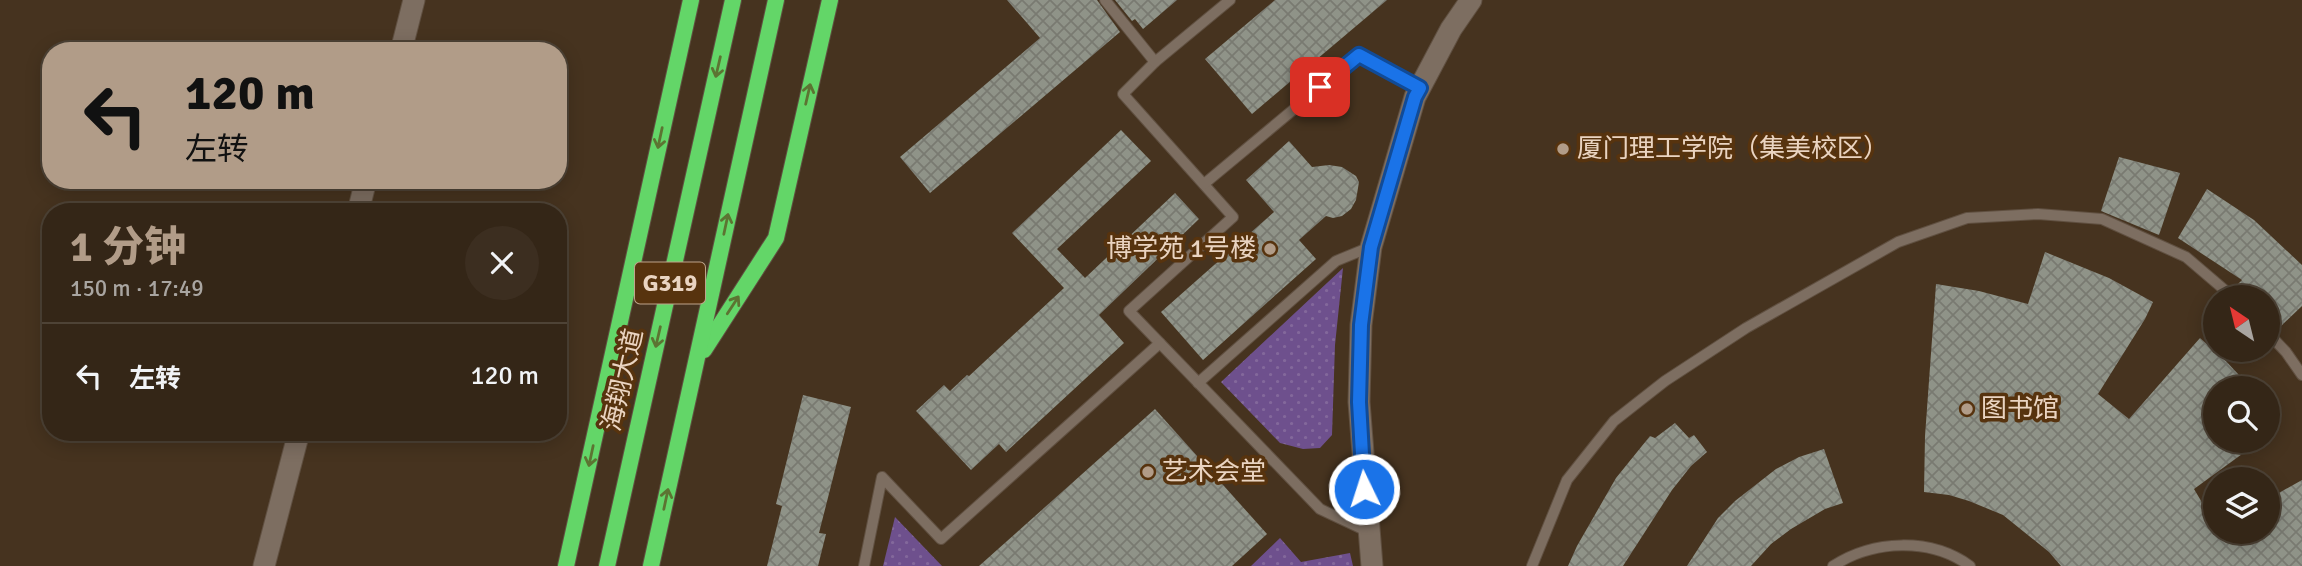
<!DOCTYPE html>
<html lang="zh">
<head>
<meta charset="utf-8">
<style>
	:root { --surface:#342617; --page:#3c2e20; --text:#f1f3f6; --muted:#a9a5a1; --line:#4e4336; --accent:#b19c88 }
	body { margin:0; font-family:Signika,"Noto Sans SC",sans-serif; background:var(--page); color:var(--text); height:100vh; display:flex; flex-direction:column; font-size:26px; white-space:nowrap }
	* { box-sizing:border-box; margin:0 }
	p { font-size:23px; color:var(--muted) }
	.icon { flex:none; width:38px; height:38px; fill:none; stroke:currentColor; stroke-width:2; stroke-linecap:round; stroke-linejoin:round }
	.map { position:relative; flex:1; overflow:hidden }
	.side { position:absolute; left:42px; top:203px; width:525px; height:238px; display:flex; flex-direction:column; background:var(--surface); border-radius:28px; box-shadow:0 4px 18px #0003,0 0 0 2px var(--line) }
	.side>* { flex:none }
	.hud { position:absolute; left:42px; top:42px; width:525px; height:147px; border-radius:28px; box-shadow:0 4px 18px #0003,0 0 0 2px var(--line); background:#b19c88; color:#111; overflow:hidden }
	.needle { width:46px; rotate:325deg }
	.tools { position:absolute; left:2203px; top:285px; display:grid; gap:14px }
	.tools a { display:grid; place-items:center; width:77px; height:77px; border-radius:50%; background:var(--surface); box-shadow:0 4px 18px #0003,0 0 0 2px var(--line); font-size:35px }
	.pin { position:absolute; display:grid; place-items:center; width:60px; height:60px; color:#fff; margin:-30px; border-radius:14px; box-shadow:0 4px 10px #0006 }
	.me { position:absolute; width:77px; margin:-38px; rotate:356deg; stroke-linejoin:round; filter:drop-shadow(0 0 5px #0008) }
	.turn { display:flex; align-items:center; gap:24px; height:147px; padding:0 28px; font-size:32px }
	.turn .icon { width:91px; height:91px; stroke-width:2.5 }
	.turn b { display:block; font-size:49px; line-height:60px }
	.round { display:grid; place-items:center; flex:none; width:74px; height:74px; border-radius:37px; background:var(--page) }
	.head { display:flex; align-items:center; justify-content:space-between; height:119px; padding:0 28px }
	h1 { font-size:42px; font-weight:800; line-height:52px; color:var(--accent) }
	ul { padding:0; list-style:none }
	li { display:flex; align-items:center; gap:21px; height:105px; padding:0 28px; border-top:2px solid var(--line) }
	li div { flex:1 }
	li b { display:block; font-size:26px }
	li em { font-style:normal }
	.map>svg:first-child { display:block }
</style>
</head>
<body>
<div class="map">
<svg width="2302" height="566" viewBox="0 0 2302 566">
	<defs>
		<pattern id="grass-dots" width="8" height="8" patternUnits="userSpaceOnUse" patternTransform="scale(1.75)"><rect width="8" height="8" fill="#6e508d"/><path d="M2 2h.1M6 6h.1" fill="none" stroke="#83689b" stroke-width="1.8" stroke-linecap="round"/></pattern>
		<pattern id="building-cross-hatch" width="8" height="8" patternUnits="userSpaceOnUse" patternTransform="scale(1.75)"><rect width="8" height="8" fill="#8f9388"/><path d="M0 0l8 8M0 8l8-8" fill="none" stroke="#797a71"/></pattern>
	</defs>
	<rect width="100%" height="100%" fill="#46331f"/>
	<g fill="url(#grass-dots)">
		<polygon points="1343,268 1335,345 1332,435 1320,448 1303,449 1280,443 1221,382"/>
		<polygon points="895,517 942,566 883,566"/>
		<polygon points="1280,538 1301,562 1350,553 1353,566 1251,566"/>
	</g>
	<g fill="url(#building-cross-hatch)">
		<polygon points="1007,0 1097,0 1120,32 930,193 900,157 1040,38"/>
		<polygon points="1115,0 1177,0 1143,29 1135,19 1132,21"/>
		<polygon points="1275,0 1387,0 1252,114 1205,59"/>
		<polygon points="1121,130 1151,161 1057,249 1085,278 1175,193 1199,219 1099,315 1124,343 1006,452 999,444 971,470 916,411 944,385 950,391 967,375 969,376 1064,288 1012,233"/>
		<polygon points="1289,141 1312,167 1329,165 1342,167 1356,176 1359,182 1356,200 1351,209 1342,216 1333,218 1326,216 1299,240 1316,259 1203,360 1161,312 1274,212 1246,180"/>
		<polygon points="2119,157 2180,173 2159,235 2101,211"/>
		<polygon points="2207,189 2254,220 2302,265 2302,306 2281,326 2268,313 2268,298 2252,298 2238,284 2242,280 2178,238"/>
		<polygon points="2045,252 2109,278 2153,302 2145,319 2098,394 2129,419 2200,338 2225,360 2251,388 2216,388 2216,441 2260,441 2194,489 2216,526 2216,532 2268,532 2268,499 2302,480 2302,566 2061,566 2049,552 2003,515 1969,501 1949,495 1924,492 1925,436 1936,284 1979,291 2028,304"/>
		<polygon points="803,395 851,407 819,533 826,534 818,566 767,566 782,506 776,504"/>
		<polygon points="1155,409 1267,534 1232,566 979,566"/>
		<polygon points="1675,423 1689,438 1694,435 1707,452 1691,466 1672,490 1623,566 1568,566 1577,546 1616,478 1650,436 1655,438"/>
		<polygon points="1824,449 1843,503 1825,509 1791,529 1771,544 1751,566 1687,566 1718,518 1735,501 1776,469 1799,457"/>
	</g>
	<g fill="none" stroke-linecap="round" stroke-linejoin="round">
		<g stroke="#605041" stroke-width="12">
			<g id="lane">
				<polyline points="1105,0 1155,62 1123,94 1233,217 1129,311 1320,509 1369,532"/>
				<polyline points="1155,62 1230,0"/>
				<polyline points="1204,184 1359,55 1420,88"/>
				<polyline points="2268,333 2286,352 2302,375"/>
				<polyline points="1198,383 1336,261 1370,247"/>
				<polyline points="864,566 882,477 941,539 1160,343"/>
				<polyline points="1532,566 1567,480 1614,421 1665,381 1746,328 1898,242 1967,218 2038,214 2102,219 2186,257 2234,298"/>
				<path d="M1833 566C1873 540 1930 537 1970 566"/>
			</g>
		</g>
		<g stroke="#605041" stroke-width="23">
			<g id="street">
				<polyline points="401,51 414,0"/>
				<polyline points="358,212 366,180"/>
				<polyline points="264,566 299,432"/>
				<polyline points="1372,566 1359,402 1361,325 1371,247 1415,97 1451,29 1471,0"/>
			</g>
		</g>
		<g stroke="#605041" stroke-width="18">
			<g id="fast">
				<polyline points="704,350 776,238 830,0"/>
				<polyline points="566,566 691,0"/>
				<polyline points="607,566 733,0"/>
				<polyline points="651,566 776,0"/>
			</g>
		</g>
		<use href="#lane" stroke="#7d6e61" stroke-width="10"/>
		<use href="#street" stroke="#7d6e61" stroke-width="21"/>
		<use href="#fast" stroke="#63d668" stroke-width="16"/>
	</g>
	<defs><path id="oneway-shaft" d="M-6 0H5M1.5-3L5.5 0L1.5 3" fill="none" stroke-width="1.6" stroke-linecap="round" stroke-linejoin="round" transform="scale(1.75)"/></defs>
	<g stroke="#5c7432">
		<use href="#oneway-shaft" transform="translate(718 67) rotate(103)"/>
		<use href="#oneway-shaft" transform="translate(808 94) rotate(-77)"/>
		<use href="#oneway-shaft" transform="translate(660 138) rotate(102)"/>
		<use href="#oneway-shaft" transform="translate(726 224) rotate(-78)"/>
		<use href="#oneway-shaft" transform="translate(733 305) rotate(-57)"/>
		<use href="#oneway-shaft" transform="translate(658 337) rotate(103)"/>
		<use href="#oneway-shaft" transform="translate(591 456) rotate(102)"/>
		<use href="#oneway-shaft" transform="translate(666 499) rotate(-78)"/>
	</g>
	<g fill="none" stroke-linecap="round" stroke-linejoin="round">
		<g stroke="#114b97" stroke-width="18">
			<polyline id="route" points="1320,87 1359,55 1420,88 1415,97 1371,247 1361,325 1359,402 1364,489"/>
		</g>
		<use href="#route" stroke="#1a73e8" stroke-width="12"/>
	</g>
	<g fill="#b19c88" stroke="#57330e" stroke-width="2.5">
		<circle cx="1563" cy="149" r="7"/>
		<circle cx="1270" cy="249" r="7"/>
		<circle cx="1967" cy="409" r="7"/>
		<circle cx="1148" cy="472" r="7"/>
	</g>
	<g text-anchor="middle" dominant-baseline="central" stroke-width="7" stroke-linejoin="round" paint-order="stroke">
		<rect fill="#57330e" stroke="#bea48b" stroke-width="2" x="635" y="262.5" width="70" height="41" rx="5"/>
		<g font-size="24" font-weight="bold" fill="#ead4c1">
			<text x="670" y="283">G319</text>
		</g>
		<g font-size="26" fill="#ead4c1" stroke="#57330e" text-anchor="start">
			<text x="1577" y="149">厦门理工学院（集美校区）</text>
			<text x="1256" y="249" text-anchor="end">博学苑 1号楼</text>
			<text x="1981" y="409">图书馆</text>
			<text x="1162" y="472">艺术会堂</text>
		</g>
		<g font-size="26" fill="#ead4c1" stroke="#57330e">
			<text transform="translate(623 380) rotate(-77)">海翔大道</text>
		</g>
	</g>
</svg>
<div class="tools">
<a><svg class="needle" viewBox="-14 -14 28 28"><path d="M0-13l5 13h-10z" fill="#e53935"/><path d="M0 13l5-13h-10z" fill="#a9a5a1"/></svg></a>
<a><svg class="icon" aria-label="search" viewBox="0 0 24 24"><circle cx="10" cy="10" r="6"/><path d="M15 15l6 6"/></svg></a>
<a><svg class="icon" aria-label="layers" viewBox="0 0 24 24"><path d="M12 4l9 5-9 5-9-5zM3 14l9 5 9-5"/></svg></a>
</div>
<div class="pin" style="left:1320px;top:87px;background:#d93025"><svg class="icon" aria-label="arrive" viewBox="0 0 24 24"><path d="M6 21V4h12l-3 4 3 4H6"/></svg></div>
<svg class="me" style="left:1364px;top:489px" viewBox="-20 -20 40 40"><circle r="17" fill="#1a73e8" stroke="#fff" stroke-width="3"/><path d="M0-11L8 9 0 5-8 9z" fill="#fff"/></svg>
<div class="hud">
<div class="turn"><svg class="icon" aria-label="left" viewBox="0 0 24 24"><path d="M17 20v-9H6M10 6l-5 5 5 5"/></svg><div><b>120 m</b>左转</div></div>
</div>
<section class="side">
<div class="head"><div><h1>1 分钟</h1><p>150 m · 17:49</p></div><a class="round"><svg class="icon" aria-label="close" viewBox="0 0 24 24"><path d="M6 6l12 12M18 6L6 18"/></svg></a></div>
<ul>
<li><svg class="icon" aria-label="left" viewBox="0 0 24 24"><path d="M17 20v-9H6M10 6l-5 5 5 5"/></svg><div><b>左转</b></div><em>120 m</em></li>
</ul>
</section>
</div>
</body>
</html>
